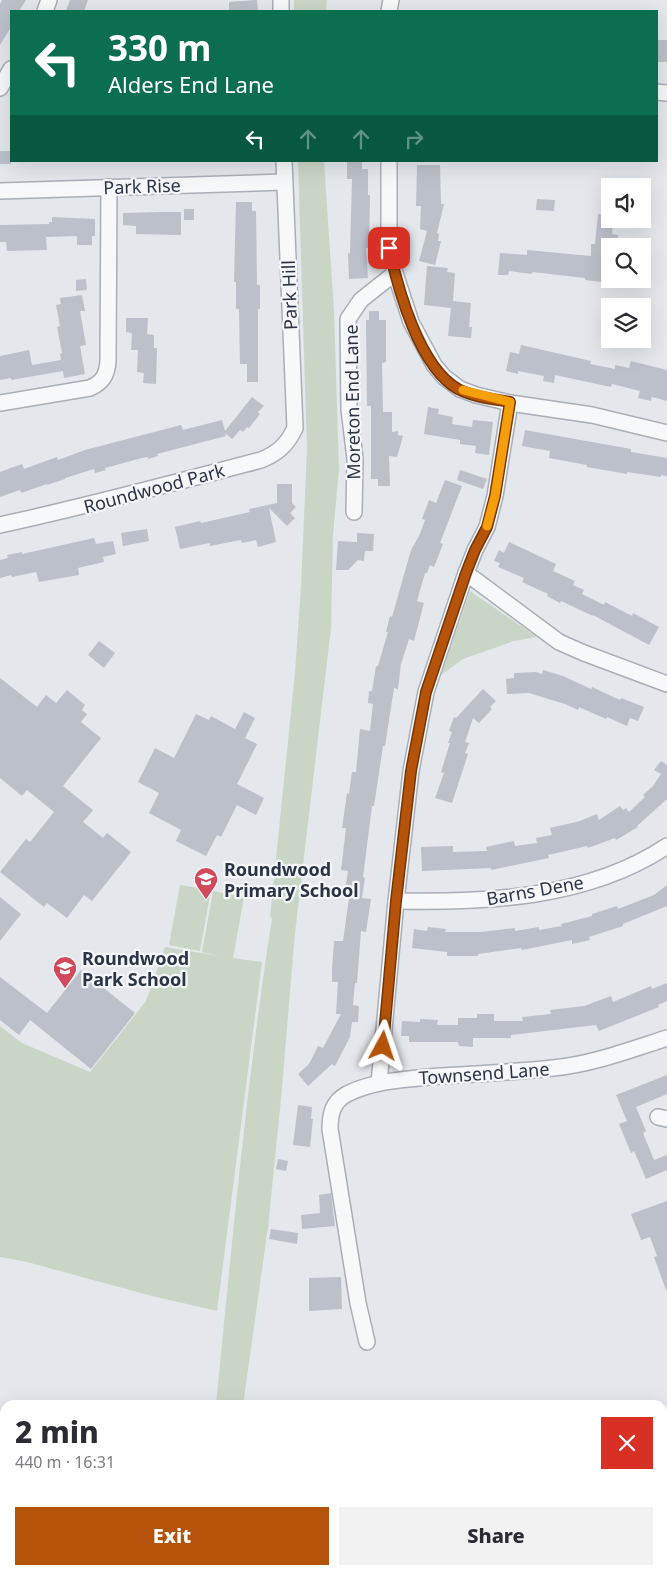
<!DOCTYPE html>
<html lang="en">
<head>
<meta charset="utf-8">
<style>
	:root { --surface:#fff; --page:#f2f2f3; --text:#2b2b33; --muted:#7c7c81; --accent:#b45309 }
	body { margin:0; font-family:"Noto Sans",sans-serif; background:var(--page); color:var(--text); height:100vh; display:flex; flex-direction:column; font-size:19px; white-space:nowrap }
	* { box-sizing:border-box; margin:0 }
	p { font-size:16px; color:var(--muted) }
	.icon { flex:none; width:28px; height:28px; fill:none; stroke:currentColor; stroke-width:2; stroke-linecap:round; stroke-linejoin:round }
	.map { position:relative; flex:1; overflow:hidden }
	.sheet { position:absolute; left:0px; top:1400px; width:668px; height:175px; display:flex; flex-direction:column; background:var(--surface); border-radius:15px 15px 0 0; box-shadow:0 5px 20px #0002 }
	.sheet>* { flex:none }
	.guide { position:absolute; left:10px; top:10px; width:648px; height:152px; border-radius:0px; box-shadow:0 5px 20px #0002; background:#0b6e4f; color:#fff; overflow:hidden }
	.controls { position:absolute; left:601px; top:178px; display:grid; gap:10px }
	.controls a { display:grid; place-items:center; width:50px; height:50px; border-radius:0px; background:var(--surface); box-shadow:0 5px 20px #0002; font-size:25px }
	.pin { position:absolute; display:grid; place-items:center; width:42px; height:42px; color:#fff; margin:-21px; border-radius:10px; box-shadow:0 2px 8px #0006 }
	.me { position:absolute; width:55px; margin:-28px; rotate:5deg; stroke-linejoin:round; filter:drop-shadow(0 0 4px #0008) }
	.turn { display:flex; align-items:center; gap:18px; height:105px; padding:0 15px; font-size:22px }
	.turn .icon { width:65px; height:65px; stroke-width:2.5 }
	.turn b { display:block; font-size:35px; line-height:42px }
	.lanes { display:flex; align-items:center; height:48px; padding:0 15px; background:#0003; justify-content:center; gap:25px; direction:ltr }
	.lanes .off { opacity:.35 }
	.round { display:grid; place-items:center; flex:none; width:52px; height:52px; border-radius:0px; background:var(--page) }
	.summary { display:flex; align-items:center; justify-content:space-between; height:85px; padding:0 15px }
	h1 { font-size:30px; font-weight:800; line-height:38px }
	.action { display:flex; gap:10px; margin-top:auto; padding:10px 15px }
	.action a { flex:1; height:58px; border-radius:0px; background:var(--accent); color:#fff; font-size:20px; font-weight:800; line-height:58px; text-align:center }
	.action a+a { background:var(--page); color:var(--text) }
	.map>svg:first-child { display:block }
</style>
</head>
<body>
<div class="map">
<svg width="667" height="1575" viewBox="0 0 667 1575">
	<rect width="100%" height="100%" fill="#e4e7ec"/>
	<g fill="#c9d6c5">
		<polygon points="294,0 327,0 326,11 294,11"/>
		<path d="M298 161H324L334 311 339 469 333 535 331 628 295 933 281 1099 268 1227 243 1405H216C232 1242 247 1080 272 918L270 917 295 673 301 587 307 449Z"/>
		<polygon points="470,591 537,637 514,641 463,659 441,675"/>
		<polygon points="180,885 211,890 200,951 169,945"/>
		<polygon points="213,891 244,897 233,958 262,962 217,1311 152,1296 27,1262 0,1257 0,1026 22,1043 90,1072 146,1001 165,947 220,956 202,952"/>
	</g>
	<g fill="#bbc0ca">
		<polygon points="2,0 26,0 19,11 11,11 11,27 0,45 0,4"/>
		<polygon points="70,0 88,0 84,11 66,11"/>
		<polygon points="257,0 258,11 229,11 229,2"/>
		<rect x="656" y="40" width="11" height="22"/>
		<rect x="0" y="151" width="11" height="13"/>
		<polygon points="347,161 362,161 362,169 368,169 368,195 370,195 369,248 366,248 368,278 349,279 348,254 350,253 352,179 347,179"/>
		<polygon points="417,165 440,165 441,204 444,204 437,233 439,234 438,241 441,241 435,265 419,261 427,231 420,229 421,206 416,206"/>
		<polygon points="537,199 555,200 554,211 536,210"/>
		<polygon points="236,202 252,202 252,211 256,211 257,285 260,285 260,309 258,309 258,382 247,382 247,364 240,364 239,309 236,309 236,282 234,282"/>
		<rect x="184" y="209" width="10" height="11"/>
		<polygon points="160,212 181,212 181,235 136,234 136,226 123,225 123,213"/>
		<polygon points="598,214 610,215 610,219 613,219 612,234 618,235 618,246 610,246 610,283 585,280 585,278 532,272 532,274 509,271 508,275 498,275 500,253 527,255 527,250 591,256 591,244 595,244"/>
		<polygon points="52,217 95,219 95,236 92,236 92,245 77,245 77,236 46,237 47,250 7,251 6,242 0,242 0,225 49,224 49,222 52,222"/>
		<polygon points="427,266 448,268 447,272 455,273 453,301 471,303 469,327 472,327 471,338 448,336 451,308 424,305"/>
		<polygon points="86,279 87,290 76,291 76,280"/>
		<polygon points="82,295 85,311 80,311 86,345 80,346 85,374 64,378 63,371 11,380 11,378 0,380 0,356 29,350 32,365 61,360 60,354 62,353 57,327 60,326 56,305 61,304 60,298"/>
		<polygon points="369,311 379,311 379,320 386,320 386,362 382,363 383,412 392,412 392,432 398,431 398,435 403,436 397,457 389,456 390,486 378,486 378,479 371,479 371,406 367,406 366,320 369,320"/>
		<polygon points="126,318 148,318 147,334 154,335 154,348 157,348 156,384 143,383 144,373 137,372 138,350 131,350 132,333 126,332"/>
		<polygon points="521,345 591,361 590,364 615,369 615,365 629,368 631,361 667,370 667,401 652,397 651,401 638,398 640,391 612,384 611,387 555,375 554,383 543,381 544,376 518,371 518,374 506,371 510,352 519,354"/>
		<polygon points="252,397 264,406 258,412 260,414 249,428 247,427 243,432 240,430 232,439 225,433 226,436 157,454 158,456 148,459 148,457 142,458 105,468 106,470 95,473 94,469 65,478 65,479 47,485 47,484 21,493 20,490 0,497 0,472 22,464 24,469 57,457 58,460 85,450 181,425 183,430 222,420 225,431"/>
		<polygon points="428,407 439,409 438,414 453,417 452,424 472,427 473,420 493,422 489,455 475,453 476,446 460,444 460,440 424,434"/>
		<polygon points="525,430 631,449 631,452 667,458 667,476 661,475 661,477 627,472 627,474 587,467 587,465 549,458 550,451 522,446"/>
		<polygon points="460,470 487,479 483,489 457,480"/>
		<polygon points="445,480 462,486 440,543 443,544 434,567 430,565 427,573 425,573 417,601 424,603 414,641 409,639 401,664 398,689 394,688 385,746 383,746 374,806 372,806 363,877 365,878 362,898 371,899 366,932 361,931 357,983 355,983 353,1005 359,1006 358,1022 352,1022 350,1037 335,1066 332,1064 308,1086 298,1074 309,1064 318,1046 323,1048 341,1014 336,1014 338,982 332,982 332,969 334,941 343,941 350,891 345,890 348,871 341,870 346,828 342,828 347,793 349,794 352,772 356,772 360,729 370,731 373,704 368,703 369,691 372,691 376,666 378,666 388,632 386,632 390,616 392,617 411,550 419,536 425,520 422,519 429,500 436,503"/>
		<polygon points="277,484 292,484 292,503 296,507 290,513 295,518 287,526 269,508 276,542 258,547 256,540 242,543 241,540 210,546 210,543 180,549 175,527 200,521 201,523 250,512 249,509 277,503"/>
		<polygon points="147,529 149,541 123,546 121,533"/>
		<polygon points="357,533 374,534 373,551 365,551 364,561 358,560 348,570 336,570 338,541 357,542"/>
		<polygon points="94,538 96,544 113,541 116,554 103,557 104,562 78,568 79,575 39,582 36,572 12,577 11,575 0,578 0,560 8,558 7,555 22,552 22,554"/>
		<polygon points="509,542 556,564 553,571 575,581 573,585 584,590 582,594 604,605 605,602 632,616 633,613 659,627 649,645 593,615 593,616 561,601 560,603 547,596 548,594 522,582 524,578 498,567 500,563 494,561 499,550 504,553"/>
		<polygon points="99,641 115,653 104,668 88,655"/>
		<polygon points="543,670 563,676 591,689 592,687 620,700 621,698 644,707 638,721 630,718 627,726 607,717 606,719 579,707 578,710 565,704 529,693 507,694 506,679 514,678 514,673 536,672 542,674"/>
		<polygon points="0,678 37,707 46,695 56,703 67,690 85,705 82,710 87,714 81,722 101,738 63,786 93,810 83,822 103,838 107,833 131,852 92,901 84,895 67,918 47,903 44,907 0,872 26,839 30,842 54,812 27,790 22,796 0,778"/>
		<polygon points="483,689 496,701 490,707 492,709 479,723 473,718 465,742 469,743 465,753 468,754 452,803 435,798 444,773 441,772 450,743 448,743 452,732 449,731 454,717 456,718"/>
		<polygon points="244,712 255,718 245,738 257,744 237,784 264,798 256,815 237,805 221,837 217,835 206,856 176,841 181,830 149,813 159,793 138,782 155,748 174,758 196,714 209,720 211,716 235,729"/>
		<polygon points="661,761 667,765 667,799 637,826 638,827 616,840 615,838 588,848 587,846 548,855 549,858 491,870 491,868 422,871 421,847 453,846 453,852 487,851 486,847 514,841 515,846 537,843 536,838 552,835 550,828 580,821 597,814 599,820 620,806 623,810 626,808 629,812 645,797 643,795 653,786 661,774 654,770"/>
		<polygon points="667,885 667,906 623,924 623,926 589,937 590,940 572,944 572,940 522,950 521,948 478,954 478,956 447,956 447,952 412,948 414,929 427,931 428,927 446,929 445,932 481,932 515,928 515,931 539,927 539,930 562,926 561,924 592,916 592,914 617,906 618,909 654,895"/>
		<polygon points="0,897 21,914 0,941"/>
		<polygon points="81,970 135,1013 91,1069 30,1020 19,1035 0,1020 0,977 47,1013"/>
		<polygon points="667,983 667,1001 658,1005 659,1007 599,1031 596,1025 511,1035 511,1038 473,1038 473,1047 459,1046 458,1042 409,1042 409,1036 401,1036 402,1021 420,1022 420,1019 438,1020 437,1025 458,1025 458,1018 477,1018 477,1014 494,1014 494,1021 523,1021 522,1017 551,1014 550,1010 584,1006 611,996 613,1002 651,986 652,989"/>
		<polygon points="667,1075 667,1094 636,1107 646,1131 643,1133 654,1160 667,1155 667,1170 646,1179 634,1151 631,1153 619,1124 627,1121 616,1095"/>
		<polygon points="298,1105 312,1107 311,1119 313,1119 310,1147 293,1145"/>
		<polygon points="278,1159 288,1161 286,1171 276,1169"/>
		<polygon points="331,1193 335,1226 302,1229 301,1215 320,1213 319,1195"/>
		<polygon points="667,1201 667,1290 666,1290 654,1257 657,1256 650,1237 641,1240 631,1214"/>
		<polygon points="271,1229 298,1233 297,1244 269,1239"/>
		<polygon points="341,1277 342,1309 309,1311 309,1278"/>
	</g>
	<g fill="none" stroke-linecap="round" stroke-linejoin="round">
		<g stroke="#a9aeb7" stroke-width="18">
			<g id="street">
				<polyline points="281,0 281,11"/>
				<polyline points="45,11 49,0"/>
				<polyline points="389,11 391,0"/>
				<polyline points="0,88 11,69"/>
				<polyline points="656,92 667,93"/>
				<polyline points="389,161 389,248 395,273 411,322 434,365 444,377 460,389 476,395 510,403 592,415 667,433"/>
				<polyline points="0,191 284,182"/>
				<path d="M0 403 90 388C103 382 107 375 108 361L109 187"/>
				<polyline points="354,512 355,459 349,409 348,319 361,300 395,273"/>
				<path d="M0 525C88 506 174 483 261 460 278 453 287 445 295 428L284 161"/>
				<polyline points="466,573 559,642 584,653 667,684"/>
				<path d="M396 901C487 903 589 898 667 846"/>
				<polyline points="379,1083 396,901 411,771 426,692 466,573 475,550 487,527 495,496 510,403"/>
				<polyline points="658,1117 667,1119"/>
				<path d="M367 1342 358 1303 330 1129C330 1115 332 1102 347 1094 375 1080 409 1079 440 1076 477 1074 516 1072 553 1068 593 1064 630 1050 667 1038"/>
			</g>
		</g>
		<use href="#street" stroke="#f7f8fa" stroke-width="15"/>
	</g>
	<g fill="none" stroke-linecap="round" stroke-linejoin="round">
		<g stroke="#753606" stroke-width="12">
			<path id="route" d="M383 1046 396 901 411 771 426 692 466 573 475 550 487 527 495 496 510 402C493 399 473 397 458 389 419 367 398 289 389 248"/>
		</g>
		<use href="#route" stroke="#b45309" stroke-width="9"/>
		<polyline stroke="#f59e0b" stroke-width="9" points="463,390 510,402 495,496 487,526"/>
	</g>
	<defs>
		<g id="school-pin" transform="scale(1.25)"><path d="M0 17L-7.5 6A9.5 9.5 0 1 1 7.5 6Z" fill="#d1495b" stroke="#f4f6f9"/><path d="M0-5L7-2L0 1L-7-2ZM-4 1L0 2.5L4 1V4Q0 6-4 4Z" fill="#fff"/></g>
	</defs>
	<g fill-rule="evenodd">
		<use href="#school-pin" x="206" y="879"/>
		<use href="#school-pin" x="65" y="968"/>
	</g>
	<g text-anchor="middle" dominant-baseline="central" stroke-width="4.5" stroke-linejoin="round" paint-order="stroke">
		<g font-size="18" fill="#2b3445" stroke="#f4f6f9">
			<text transform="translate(142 186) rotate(-2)">Park Rise</text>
			<text transform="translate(289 295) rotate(-92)">Park Hill</text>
			<text transform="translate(352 402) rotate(-91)">Moreton End Lane</text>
			<text transform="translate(154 488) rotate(-15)">Roundwood Park</text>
			<text transform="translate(535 890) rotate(-10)">Barns Dene</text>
			<text transform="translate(484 1073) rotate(-4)">Townsend Lane</text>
		</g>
		<g font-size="18" font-weight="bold" fill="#2b3445" stroke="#f4f6f9" text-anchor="start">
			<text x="224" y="869">Roundwood<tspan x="224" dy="21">Primary School</tspan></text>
			<text x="82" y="958">Roundwood<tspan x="82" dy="21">Park School</tspan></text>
		</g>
	</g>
</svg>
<div class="controls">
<a><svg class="icon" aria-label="sound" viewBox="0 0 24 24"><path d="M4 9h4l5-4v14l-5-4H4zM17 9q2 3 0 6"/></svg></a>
<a><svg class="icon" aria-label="search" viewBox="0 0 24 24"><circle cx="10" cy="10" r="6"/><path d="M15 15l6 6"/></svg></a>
<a><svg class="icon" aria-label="layers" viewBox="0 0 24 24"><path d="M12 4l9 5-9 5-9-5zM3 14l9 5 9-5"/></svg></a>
</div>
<div class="pin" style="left:389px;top:248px;background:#d93025"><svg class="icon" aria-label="arrive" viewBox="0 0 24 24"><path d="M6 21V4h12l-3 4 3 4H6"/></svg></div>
<svg class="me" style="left:383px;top:1046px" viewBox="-20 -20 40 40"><path d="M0-17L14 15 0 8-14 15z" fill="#b45309" stroke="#fff" stroke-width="4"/></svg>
<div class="guide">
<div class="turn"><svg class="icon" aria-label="left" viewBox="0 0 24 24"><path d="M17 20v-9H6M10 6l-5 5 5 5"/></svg><div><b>330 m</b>Alders End Lane</div></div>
<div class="lanes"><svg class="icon" aria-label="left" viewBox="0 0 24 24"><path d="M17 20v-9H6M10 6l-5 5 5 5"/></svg><svg class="icon off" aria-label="ahead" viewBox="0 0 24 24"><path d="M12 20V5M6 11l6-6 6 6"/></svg><svg class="icon off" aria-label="ahead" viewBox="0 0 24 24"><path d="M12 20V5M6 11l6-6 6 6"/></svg><svg class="icon off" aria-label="right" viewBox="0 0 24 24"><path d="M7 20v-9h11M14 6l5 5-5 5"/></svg></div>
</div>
<section class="sheet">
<div class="summary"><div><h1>2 min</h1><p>440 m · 16:31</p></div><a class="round" style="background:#d93025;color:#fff"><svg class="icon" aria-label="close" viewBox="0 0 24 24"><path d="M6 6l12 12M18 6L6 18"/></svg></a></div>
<div class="action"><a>Exit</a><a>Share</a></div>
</section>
</div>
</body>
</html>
